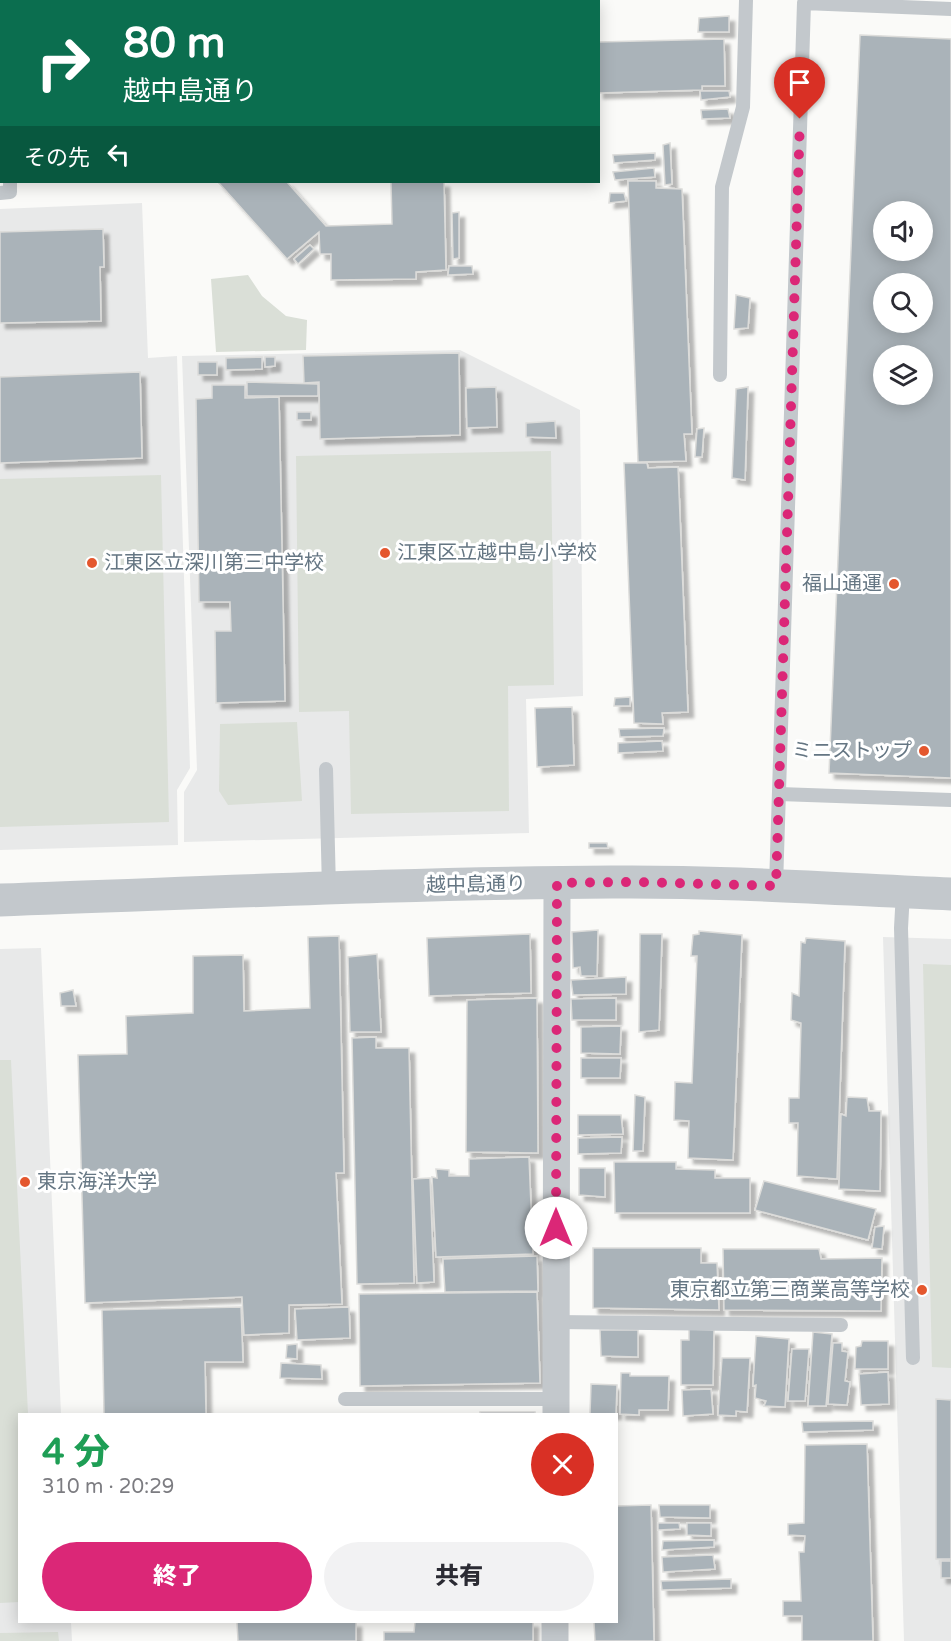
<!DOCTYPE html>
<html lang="ja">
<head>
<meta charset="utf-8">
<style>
	:root { --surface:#fff; --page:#f2f2f3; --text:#2b2b33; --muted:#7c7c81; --accent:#db2777 }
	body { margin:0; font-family:"Varela Round","Noto Sans JP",sans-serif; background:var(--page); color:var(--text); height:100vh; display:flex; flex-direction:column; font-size:22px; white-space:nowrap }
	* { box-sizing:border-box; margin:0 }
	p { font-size:20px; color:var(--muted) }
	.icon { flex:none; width:33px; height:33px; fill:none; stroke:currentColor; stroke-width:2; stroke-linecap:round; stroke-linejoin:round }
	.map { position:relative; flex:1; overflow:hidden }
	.details { position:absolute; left:18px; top:1413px; width:600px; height:210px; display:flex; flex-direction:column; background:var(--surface); border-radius:0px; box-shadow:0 3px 15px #0003 }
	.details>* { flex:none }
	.hud { position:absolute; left:0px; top:0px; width:600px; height:183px; box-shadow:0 3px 15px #0003; background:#0b6e4f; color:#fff; overflow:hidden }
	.controls { position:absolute; left:873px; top:201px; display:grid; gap:12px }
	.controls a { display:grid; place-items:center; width:60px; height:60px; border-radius:50%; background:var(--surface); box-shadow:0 3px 15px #0003; font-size:30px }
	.pin { position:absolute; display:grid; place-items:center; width:51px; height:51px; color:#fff; margin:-62px -26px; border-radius:50% 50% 50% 0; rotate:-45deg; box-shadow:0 0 6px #0007 }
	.pin .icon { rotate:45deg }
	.me { position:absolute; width:66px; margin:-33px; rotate:0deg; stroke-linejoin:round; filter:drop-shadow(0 0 4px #0008) }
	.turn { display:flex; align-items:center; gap:21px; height:126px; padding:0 24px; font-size:27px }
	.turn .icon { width:78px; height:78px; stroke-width:2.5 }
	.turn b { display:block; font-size:42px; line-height:51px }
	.then { display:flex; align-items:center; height:57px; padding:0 24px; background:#0003; gap:12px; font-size:22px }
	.round { display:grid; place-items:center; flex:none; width:63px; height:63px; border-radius:32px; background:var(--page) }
	.head { display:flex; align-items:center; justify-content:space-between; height:102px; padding:0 24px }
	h1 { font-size:36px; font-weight:800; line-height:45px; color:#1e9e55 }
	.primary-button { display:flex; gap:12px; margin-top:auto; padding:12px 24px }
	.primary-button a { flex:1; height:69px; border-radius:36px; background:var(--accent); color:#fff; font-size:24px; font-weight:800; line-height:69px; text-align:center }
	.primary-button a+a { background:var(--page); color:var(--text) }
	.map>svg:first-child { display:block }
</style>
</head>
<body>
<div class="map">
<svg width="951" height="1641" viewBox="0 0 951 1641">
	<defs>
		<filter id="shadow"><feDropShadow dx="5.5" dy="5.5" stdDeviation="1.5" flood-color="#0004"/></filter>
	</defs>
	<rect width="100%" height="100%" fill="#fafaf8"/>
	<g fill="#e8e9e9">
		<polygon points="142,203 148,358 177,356 190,768 177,790 178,845 0,850 0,209"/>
		<polygon points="460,350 580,410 583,696 526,699 529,833 184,842 184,792 197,770 182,356"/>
		<polygon points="883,937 951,939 951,1641 904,1641"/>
		<polygon points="41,948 61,1414 20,1414 20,1622 71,1622 72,1641 0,1641 0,949"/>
	</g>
	<g fill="#dadfd7">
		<polygon points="248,275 262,296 286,316 307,320 306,350 216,352 211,279"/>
		<polygon points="551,451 554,685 508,686 509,811 351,814 349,711 299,712 296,456"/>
		<polygon points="161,475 169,822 0,827 0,479"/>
		<polygon points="297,722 302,801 228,805 219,791 220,724"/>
		<polygon points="923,964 951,965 951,1368 932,1367"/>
		<polygon points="0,1060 11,1060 28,1414 20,1414 19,1602 0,1603"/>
		<polygon points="58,1632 59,1641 0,1641 0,1633"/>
	</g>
	<g fill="#aab3b9" stroke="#dcdcda" stroke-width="1.5" fill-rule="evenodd" filter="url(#shadow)">
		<polygon points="729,16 729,32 698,32 699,18"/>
		<path d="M860 35 951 39V778L829 773ZM884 212H922V250H884ZM884 284H922V322H884ZM884 356H922V394H884Z"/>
		<polygon points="724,39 725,86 702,86 702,90 598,93 598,42"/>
		<polygon points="700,91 729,91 730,97 701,100"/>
		<polygon points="728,109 730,118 702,119 701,110"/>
		<polygon points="670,143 672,184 665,185 663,145"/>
		<polygon points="655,153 655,160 614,163 613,155"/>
		<polygon points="654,168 655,177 615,180 613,172"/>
		<polygon points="628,181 656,181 656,188 682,189 692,434 684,434 686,461 638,462"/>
		<polygon points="218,182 287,182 326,226 392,224 391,182 444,182 446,270 416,272 416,279 331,280 331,254 320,254 319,232 287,259"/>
		<polygon points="610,193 624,193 626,201 609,203"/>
		<polygon points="459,212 459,258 453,259 452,213"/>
		<polygon points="103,229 104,267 100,267 101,321 0,323 0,232"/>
		<polygon points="310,245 314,249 298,264 294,259"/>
		<polygon points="449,266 472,266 473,274 448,275"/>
		<polygon points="736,295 750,298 748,328 734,329"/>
		<polygon points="459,353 460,435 320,439 319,382 304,383 303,356"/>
		<polygon points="262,357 262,369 226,370 226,358"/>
		<polygon points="265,357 275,357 275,366 265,367"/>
		<rect x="198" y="362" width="19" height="13"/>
		<polygon points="140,372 142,458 0,463 0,377"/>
		<polygon points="247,382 318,384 318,396 247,396"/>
		<polygon points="212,385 245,385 245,398 279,397 285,701 216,703 215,631 231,631 230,602 199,602 196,399 212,398"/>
		<polygon points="496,387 497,427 467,428 466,388"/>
		<polygon points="748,387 745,480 732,478 736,389"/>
		<rect x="297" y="412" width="14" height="8"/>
		<polygon points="555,421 556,438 526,437 526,423"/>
		<polygon points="704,428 702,457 695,457 697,429"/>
		<polygon points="624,463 647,463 648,468 678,467 688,712 662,713 663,724 634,723"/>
		<polygon points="630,697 630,706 614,706 615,698"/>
		<polygon points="572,707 574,765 537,767 535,708"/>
		<polygon points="664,728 663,736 620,737 619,729"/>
		<polygon points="662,741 663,751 618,753 618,743"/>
		<polygon points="589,843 607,843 608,848 589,848"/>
		<polygon points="598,930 597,976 581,976 580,967 573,968 572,932"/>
		<polygon points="699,931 742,935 733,1160 688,1158 689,1121 674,1120 675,1082 692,1083 697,956 691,956 693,935 699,934"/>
		<polygon points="530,934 531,993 429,996 427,938"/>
		<polygon points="640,934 662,934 659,1030 639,1032"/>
		<polygon points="339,936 344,1173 336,1173 342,1304 289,1305 289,1333 244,1335 242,1297 85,1303 78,1055 127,1054 126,1016 193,1013 193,956 243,955 244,1011 310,1008 308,937"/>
		<polygon points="806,938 845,941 837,1179 797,1176 798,1123 789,1123 789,1098 799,1098 801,1023 791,1020 792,993 799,996 801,942 805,943"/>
		<polygon points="377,954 381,1032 350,1032 348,957"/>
		<polygon points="626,977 626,994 573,995 571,980"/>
		<polygon points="73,990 76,1006 61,1006 60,993"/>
		<polygon points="537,998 538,1153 466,1152 467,1000"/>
		<polygon points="616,998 616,1020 572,1020 571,999"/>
		<polygon points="621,1026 620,1054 581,1053 581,1027"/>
		<polygon points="376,1037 376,1048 409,1048 414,1283 357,1284 352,1038"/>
		<polygon points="581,1058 621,1058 620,1078 581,1078"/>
		<polygon points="635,1095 645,1097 643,1151 633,1151"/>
		<polygon points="847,1097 867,1098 869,1111 881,1111 880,1191 839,1189 841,1114 846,1116"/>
		<polygon points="578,1115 621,1115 623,1134 578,1135"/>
		<polygon points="622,1137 621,1153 578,1154 578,1138"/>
		<polygon points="529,1157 533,1254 436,1257 432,1177 437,1178 436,1169 449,1170 449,1176 469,1176 469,1159"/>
		<polygon points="614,1162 676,1162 676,1169 715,1170 715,1178 750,1178 750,1213 615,1213"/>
		<polygon points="579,1168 605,1168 605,1197 579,1195"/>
		<polygon points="430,1178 434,1282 417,1283 413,1179"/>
		<polygon points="764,1181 876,1209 868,1240 755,1210"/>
		<polygon points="884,1226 882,1249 872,1248 875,1227"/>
		<polygon points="593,1248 701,1248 701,1263 717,1263 719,1310 593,1308"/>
		<polygon points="723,1249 819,1249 821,1259 882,1258 881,1311 724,1310"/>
		<polygon points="537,1256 538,1291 445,1292 443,1259"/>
		<polygon points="537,1292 540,1383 360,1386 359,1294"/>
		<polygon points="241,1307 243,1362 205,1362 206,1414 104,1414 102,1310"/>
		<polygon points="349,1307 350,1338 297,1340 295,1309"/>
		<polygon points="689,1329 714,1330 713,1385 681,1385 681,1340 689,1340"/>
		<polygon points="600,1330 638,1330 638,1357 601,1356"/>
		<polygon points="813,1332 832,1334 826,1406 808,1406"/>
		<polygon points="756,1336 789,1339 785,1407 764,1406 766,1401 755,1398 756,1385 753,1386"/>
		<polygon points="862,1341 888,1341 888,1369 855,1369 856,1347 861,1346"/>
		<polygon points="833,1343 842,1343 842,1351 848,1352 845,1381 850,1382 847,1405 828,1404"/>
		<polygon points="297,1344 297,1359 286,1358 287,1345"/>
		<polygon points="792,1349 809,1349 805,1401 788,1401"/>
		<polygon points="722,1358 750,1358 747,1412 736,1411 736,1416 718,1415"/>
		<polygon points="281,1363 321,1365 322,1379 280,1378"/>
		<polygon points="888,1372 889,1404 861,1405 859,1374"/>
		<polygon points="621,1373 630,1373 630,1376 669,1376 668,1410 639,1410 639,1415 620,1414"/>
		<polygon points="591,1384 617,1385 616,1414 590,1414"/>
		<polygon points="711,1389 713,1414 683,1416 682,1390"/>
		<polygon points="936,1399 951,1400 951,1559 936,1559"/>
		<rect x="480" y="1412" width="55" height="2"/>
		<polygon points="873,1421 873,1430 803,1432 802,1422"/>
		<polygon points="867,1444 873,1641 802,1641 802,1616 783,1616 783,1601 801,1601 799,1552 804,1552 805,1536 788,1535 788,1524 804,1523 805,1445"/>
		<polygon points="651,1505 654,1641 595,1641 594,1622 616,1622 616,1506"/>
		<polygon points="659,1505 710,1505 710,1518 660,1517"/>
		<polygon points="658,1523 679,1523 680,1529 658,1530"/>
		<polygon points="687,1523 711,1523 711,1536 687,1535"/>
		<polygon points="714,1540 714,1547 662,1550 663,1541"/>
		<polygon points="713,1555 715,1569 663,1572 662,1557"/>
		<rect x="941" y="1561" width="10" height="17"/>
		<polygon points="731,1579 731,1588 662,1590 661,1581"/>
		<polygon points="237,1622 356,1622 356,1641 238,1641"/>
		<polygon points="415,1622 533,1622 533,1641 384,1641 384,1632 414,1632"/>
	</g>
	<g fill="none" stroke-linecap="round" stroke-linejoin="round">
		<g stroke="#c3c8cc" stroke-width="14">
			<polyline points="415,2 466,0"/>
			<polyline points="0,193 10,192 10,182"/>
			<polyline points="720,375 722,187 743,107 746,0"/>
			<polyline points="326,769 329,889"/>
			<polyline points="779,794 951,800"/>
			<polyline points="776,886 804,3 951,9"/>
			<polyline points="903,892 901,928 913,1358"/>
			<polyline points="556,1322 841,1325"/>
			<polyline points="345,1399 556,1399"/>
		</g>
		<g stroke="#c3c8cc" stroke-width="27">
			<polyline points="556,1414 557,883"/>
			<polyline points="555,1641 555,1622"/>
		</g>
		<path stroke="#c3c8cc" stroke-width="33" d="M0 900C204 893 408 883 612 882 725 881 838 889 951 894"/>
	</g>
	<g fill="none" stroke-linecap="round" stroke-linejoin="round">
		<polyline stroke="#db2777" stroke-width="10" stroke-dasharray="0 18" points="556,1228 557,883 635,882 776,886 800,119"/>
	</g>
	<g fill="#e4572e" stroke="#fff" stroke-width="2">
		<circle cx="385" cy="553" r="6"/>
		<circle cx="92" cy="563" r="6"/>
		<circle cx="894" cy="584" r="6"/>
		<circle cx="924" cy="751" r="6"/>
		<circle cx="25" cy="1182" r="6"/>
		<circle cx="922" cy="1290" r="6"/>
	</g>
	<g text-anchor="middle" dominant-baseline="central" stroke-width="6" stroke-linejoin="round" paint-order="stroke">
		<g font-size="20" fill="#657683" stroke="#fff" text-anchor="start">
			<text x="397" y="553">江東区立越中島小学校</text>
			<text x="104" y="563">江東区立深川第三中学校</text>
			<text x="882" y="584" text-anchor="end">福山通運</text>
			<text x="912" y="751" text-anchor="end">ミニストップ</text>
			<text x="37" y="1182">東京海洋大学</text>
			<text x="910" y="1290" text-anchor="end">東京都立第三商業高等学校</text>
		</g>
		<g font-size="20" fill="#657683" stroke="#fff">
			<text transform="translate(476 885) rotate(-1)">越中島通り</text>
		</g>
	</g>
</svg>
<div class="controls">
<a><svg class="icon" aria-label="sound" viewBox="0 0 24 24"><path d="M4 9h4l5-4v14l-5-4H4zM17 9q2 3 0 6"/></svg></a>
<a><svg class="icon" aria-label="search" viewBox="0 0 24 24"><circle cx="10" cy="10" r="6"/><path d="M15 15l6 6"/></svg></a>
<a><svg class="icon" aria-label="layers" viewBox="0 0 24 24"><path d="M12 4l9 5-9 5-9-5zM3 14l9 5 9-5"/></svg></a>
</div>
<div class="pin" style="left:800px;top:119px;background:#d93025"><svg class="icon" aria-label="arrive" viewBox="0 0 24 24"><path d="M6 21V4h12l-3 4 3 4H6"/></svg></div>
<svg class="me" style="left:556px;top:1228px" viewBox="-20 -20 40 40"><circle r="19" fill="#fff"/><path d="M0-13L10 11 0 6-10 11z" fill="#db2777"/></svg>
<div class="hud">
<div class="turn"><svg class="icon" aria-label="right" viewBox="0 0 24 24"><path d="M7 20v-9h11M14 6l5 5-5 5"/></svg><div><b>80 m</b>越中島通り</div></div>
<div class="then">その先<svg class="icon" aria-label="left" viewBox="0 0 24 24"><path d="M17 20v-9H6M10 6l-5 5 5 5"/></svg></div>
</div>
<section class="details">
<div class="head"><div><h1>4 分</h1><p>310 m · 20:29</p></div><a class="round" style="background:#d93025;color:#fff"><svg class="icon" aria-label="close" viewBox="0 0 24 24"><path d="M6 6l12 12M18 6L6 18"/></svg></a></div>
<div class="primary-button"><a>終了</a><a>共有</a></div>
</section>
</div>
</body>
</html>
